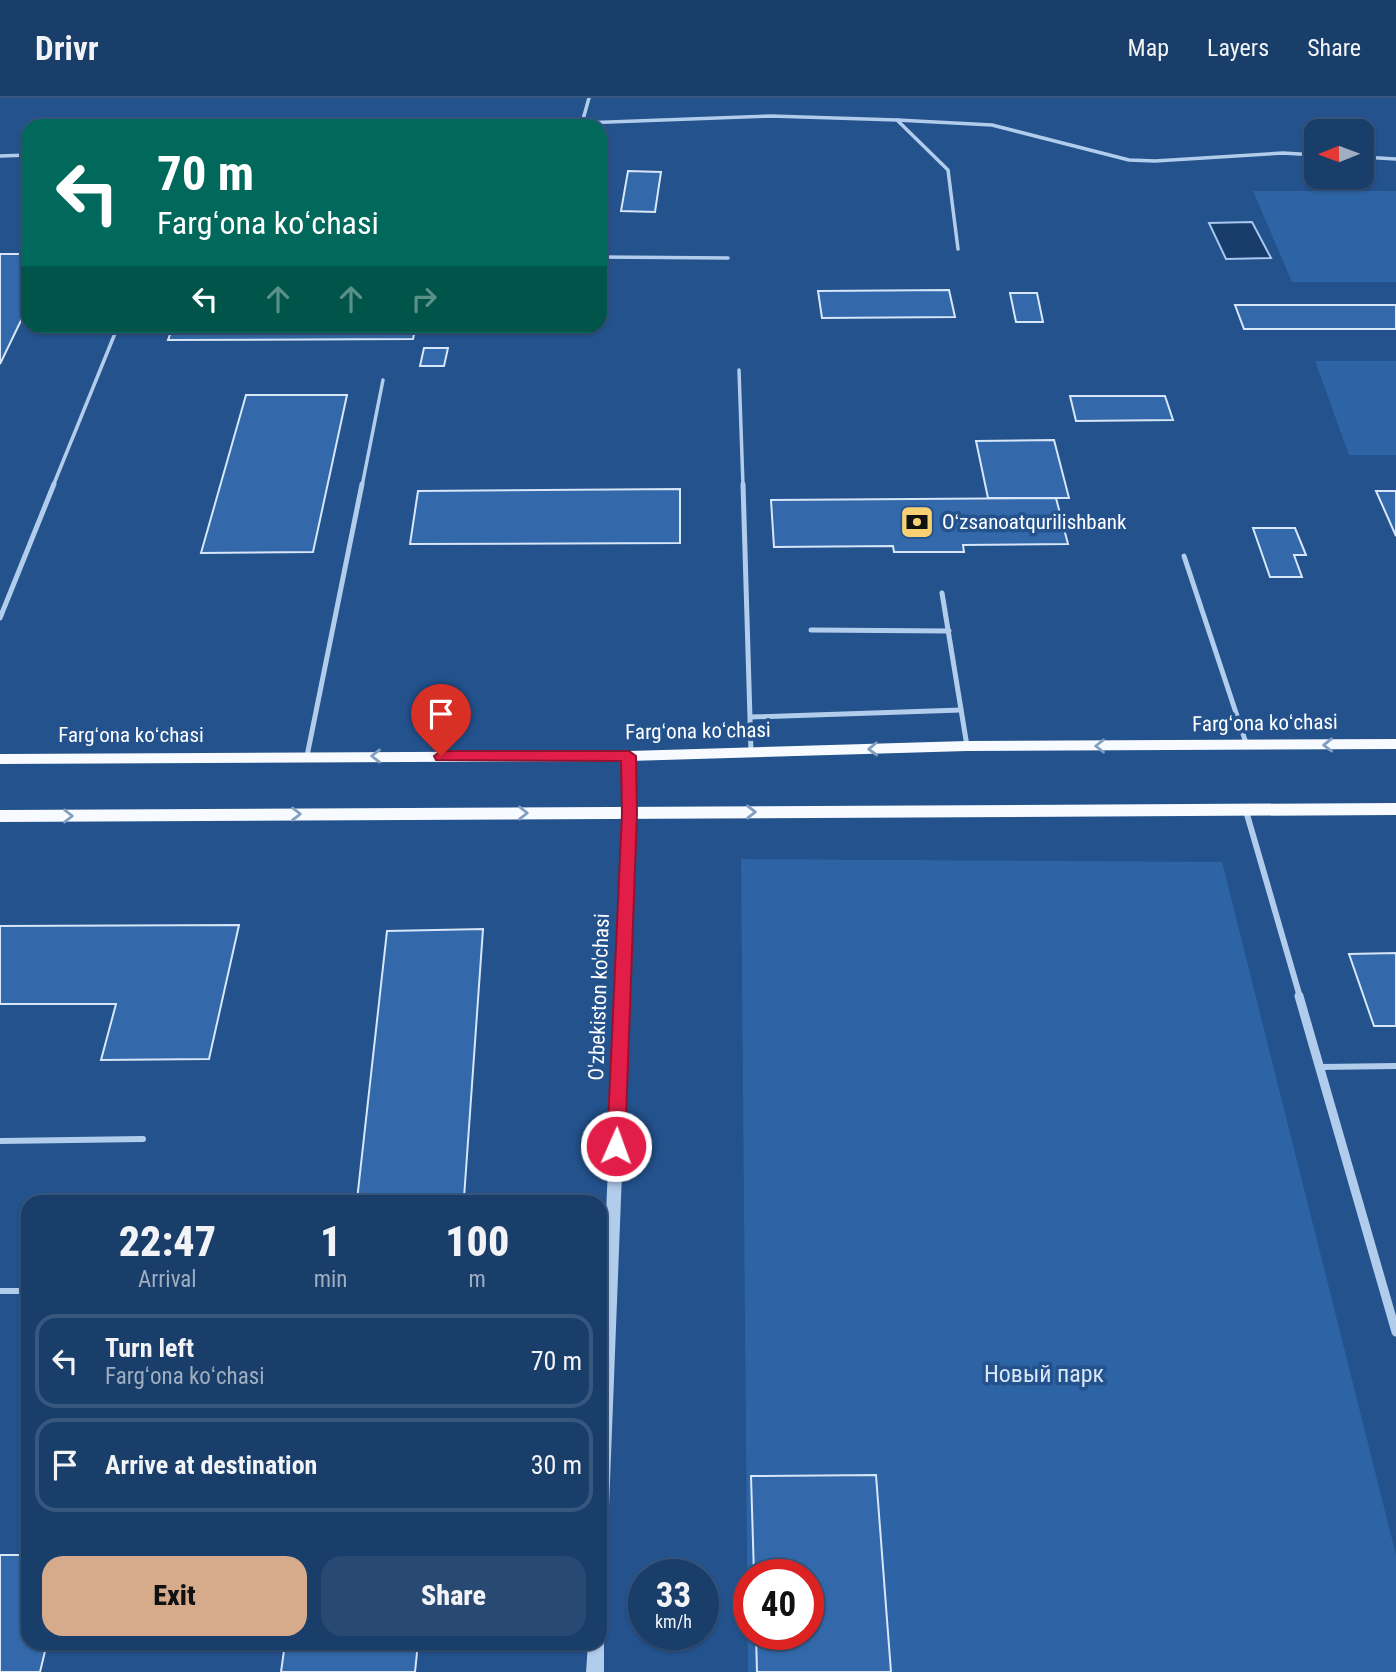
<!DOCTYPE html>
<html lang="en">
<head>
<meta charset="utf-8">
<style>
	:root { --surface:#1a3e6a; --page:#274972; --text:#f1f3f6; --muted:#9faec1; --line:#38577e; --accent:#d6ab8b }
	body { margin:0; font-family:"Roboto Condensed",sans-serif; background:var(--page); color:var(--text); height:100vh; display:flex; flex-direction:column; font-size:26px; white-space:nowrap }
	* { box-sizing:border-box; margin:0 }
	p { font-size:23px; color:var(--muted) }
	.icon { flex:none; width:38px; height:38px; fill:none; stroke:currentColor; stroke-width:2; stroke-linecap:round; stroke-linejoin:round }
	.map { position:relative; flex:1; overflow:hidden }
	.panel { position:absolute; left:21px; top:1097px; width:586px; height:455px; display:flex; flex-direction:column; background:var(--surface); border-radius:21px; box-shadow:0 2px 5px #0004,0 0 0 2px var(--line) }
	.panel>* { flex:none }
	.top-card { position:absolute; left:21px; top:21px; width:586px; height:214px; border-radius:21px; box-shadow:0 2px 5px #0004,0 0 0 2px var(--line); background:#00695c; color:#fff; overflow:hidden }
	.needle { width:46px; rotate:269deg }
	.tools { position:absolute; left:1304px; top:21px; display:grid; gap:14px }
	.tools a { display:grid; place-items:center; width:70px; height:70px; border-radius:14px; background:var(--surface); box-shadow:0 2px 5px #0004,0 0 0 2px var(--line); font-size:35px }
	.speed { position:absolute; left:628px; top:1461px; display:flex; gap:14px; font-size:35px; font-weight:700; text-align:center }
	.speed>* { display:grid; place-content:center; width:91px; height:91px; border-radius:50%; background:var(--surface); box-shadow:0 2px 5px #0004,0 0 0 2px var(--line); line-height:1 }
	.speed small { font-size:18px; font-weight:400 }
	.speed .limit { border:10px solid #d22; background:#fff; color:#111 }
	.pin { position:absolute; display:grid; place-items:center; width:60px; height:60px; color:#fff; margin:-72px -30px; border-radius:50% 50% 50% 0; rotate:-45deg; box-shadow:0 0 7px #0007 }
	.pin .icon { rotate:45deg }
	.me { position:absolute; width:77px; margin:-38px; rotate:2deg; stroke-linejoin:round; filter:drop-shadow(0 0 5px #0008) }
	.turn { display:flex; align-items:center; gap:24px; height:147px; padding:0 21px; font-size:32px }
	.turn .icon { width:91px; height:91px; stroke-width:2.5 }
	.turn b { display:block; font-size:49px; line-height:60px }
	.lanes { display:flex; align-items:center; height:66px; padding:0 21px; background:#0003; justify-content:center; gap:35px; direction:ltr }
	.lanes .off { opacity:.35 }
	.eta { display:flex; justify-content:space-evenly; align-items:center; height:119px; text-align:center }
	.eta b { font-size:42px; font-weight:800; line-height:49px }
	.cta { display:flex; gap:14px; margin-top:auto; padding:14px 21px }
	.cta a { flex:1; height:80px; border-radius:21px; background:var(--accent); color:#111; font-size:28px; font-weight:800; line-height:80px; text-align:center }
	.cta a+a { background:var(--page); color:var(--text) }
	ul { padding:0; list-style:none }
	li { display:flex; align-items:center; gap:21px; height:94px; margin:0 14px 10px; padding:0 7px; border:4px solid var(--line); border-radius:21px }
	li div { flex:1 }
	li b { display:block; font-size:26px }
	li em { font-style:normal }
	header { display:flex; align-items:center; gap:42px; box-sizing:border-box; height:98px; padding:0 35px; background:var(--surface); border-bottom:2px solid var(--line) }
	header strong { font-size:33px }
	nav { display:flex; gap:38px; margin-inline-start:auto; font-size:24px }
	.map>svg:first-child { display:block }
</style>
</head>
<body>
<header>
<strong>Drivr</strong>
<nav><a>Map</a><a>Layers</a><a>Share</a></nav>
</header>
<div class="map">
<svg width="1396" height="1574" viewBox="0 0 1396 1574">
	<rect width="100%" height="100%" fill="#23528d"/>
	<g fill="#2d64a5" fill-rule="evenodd">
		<polygon points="1253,93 1396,93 1396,184 1292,184"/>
		<polygon points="1315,263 1396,263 1396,357 1349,357"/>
		<path d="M741 761 1222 764 1396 1457V1574H748ZM749 1477H808V1536H749Z"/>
	</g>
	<polygon fill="#183d6d" stroke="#a6c7ec" stroke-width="2" points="1252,124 1271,160 1226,161 1209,125"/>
	<g fill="#3369aa" stroke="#d7e6f8" stroke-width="2">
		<polygon points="628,73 661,74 655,114 621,113"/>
		<polygon points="0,156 28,156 28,208 0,266"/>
		<polygon points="949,192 955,219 822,220 818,193"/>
		<polygon points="1010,195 1037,195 1043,224 1016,224"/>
		<polygon points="1235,207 1396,207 1396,231 1244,231"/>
		<polygon points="173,228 416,228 413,241 168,242"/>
		<polygon points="424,250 448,250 444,268 420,268"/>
		<polygon points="246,297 347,297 313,454 201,455"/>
		<polygon points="1070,298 1165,298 1173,322 1076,323"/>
		<polygon points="1054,342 1069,400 988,400 976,343"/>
		<polygon points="680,391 680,445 410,446 418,393"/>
		<polygon points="1376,393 1396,393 1396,438"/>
		<polygon points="1056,400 1068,446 963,447 964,454 894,454 893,448 774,449 771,402"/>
		<polygon points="1253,430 1295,430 1306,457 1294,457 1302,479 1270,479"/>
		<polygon points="239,827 209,961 101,962 116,906 0,906 0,828"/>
		<polygon points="483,831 464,1100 357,1102 387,833"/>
		<polygon points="1396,855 1396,928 1374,928 1349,856"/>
		<polygon points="876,1377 891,1574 757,1574 756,1536 808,1536 808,1477 754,1477 751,1378"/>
		<polygon points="0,1457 28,1457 28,1545 47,1545 40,1574 0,1574"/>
		<polygon points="285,1545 418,1545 415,1574 281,1574"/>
	</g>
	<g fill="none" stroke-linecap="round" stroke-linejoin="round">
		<g stroke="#b2cceb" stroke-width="3.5">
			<polyline points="897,22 992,27 1129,62 1155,63 1283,55 1316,57"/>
			<polyline points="582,25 771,18 897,22 948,72 958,151"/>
			<polyline points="582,25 589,0"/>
			<polyline points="0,58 28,57"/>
			<polyline points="1362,59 1396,61"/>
			<polyline points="600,159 728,160"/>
			<polyline points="739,272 743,388"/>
			<polyline points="53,388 118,228"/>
			<polyline points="362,388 383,282"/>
		</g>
		<g stroke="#b2cceb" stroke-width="5">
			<polyline points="743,386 751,654"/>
			<polyline points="1184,458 1247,648"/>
			<polyline points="942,495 967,648"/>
			<polyline points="0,520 54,386"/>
			<polyline points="811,532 949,533"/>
			<polyline points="751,619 961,612"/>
			<polyline points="307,658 362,386"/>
		</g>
		<g stroke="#b2cceb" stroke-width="6">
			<polyline points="1319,969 1396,968"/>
			<polyline points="0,1043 143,1041"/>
			<polyline points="0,1193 28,1193"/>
		</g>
		<polyline stroke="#b2cceb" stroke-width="6" points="1246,713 1300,899"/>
		<polyline stroke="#b2cceb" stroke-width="9" points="1299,898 1396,1234"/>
		<g fill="#b2cceb" fill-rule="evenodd">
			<polygon points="629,654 635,658 636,715 608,1435 606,1440 600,1442 600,1248 624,715 623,658"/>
			<polygon points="600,1539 604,1545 604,1574 586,1574 588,1545 600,1545"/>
		</g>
		<g fill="#f7fafe" fill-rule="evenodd">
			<polygon points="1396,641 1396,651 967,653 629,663 0,666 0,656 629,653 967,643"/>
			<polygon points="1396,705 1396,717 0,724 0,712"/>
		</g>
	</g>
	<defs><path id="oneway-chevron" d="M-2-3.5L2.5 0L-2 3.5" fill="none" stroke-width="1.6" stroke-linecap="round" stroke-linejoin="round" transform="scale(1.75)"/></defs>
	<g stroke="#829ec0">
		<use href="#oneway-chevron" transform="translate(1328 647) rotate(179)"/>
		<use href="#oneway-chevron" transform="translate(1100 648) rotate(180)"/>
		<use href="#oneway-chevron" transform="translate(873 651) rotate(178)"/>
		<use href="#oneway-chevron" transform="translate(376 658) rotate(180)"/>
		<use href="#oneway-chevron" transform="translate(751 714) rotate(-1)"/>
		<use href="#oneway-chevron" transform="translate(523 715)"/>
		<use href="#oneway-chevron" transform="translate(296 716)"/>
		<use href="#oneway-chevron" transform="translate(68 718)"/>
	</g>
	<polygon fill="#e11d48" stroke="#92132f" stroke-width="2" points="441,653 629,653 636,658 637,715 625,1048 622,1053 610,1053 607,1048 622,715 621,663 436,662 434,658"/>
	<defs>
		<g id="bank-square" transform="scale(1.75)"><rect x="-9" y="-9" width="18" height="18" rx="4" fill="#f7d074" stroke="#23528d"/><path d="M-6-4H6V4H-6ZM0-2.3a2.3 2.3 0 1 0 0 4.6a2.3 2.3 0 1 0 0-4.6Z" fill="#111"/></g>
	</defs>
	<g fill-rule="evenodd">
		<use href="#bank-square" x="917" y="424"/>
	</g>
	<g text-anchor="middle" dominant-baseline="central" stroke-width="7" stroke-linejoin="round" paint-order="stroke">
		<g font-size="21" fill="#fff" stroke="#23528d" text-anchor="start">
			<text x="942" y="424">Oʻzsanoatqurilishbank</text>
		</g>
		<g font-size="21" fill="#fff" stroke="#23528d">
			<text transform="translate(1265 625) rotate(-1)">Fargʻona koʻchasi</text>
			<text transform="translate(698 633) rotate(-1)">Fargʻona koʻchasi</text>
			<text x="131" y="637">Fargʻona koʻchasi</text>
			<text transform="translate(599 899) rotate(-88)">O'zbekiston ko'chasi</text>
		</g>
		<g font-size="24" fill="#d7e6f8" stroke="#23528d">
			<text x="1044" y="1276">Новый парк</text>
		</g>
	</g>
</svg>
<div class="tools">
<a><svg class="needle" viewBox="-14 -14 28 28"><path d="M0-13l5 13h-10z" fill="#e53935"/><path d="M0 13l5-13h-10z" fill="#9faec1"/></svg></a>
</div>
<div class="speed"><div>33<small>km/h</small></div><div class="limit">40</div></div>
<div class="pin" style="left:441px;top:658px;background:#d93025"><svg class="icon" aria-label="arrive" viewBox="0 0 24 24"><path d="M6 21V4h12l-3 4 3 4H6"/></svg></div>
<svg class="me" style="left:616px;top:1048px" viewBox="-20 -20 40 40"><circle r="17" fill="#e11d48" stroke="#fff" stroke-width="3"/><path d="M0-11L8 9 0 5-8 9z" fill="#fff"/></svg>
<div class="top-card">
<div class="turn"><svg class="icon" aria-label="left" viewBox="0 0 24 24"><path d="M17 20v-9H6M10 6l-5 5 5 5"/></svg><div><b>70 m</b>Fargʻona koʻchasi</div></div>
<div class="lanes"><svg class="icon" aria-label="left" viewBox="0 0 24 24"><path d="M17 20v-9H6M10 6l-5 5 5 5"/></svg><svg class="icon off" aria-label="ahead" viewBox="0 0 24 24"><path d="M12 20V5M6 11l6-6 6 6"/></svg><svg class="icon off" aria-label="ahead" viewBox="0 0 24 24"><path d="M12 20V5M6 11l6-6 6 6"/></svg><svg class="icon off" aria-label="right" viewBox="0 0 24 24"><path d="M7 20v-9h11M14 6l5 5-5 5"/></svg></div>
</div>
<section class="panel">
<div class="eta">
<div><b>22:47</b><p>Arrival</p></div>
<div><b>1</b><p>min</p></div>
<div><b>100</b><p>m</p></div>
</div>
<ul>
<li><svg class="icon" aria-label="left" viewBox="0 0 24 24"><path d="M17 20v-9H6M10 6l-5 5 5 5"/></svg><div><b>Turn left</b><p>Fargʻona koʻchasi</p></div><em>70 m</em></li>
<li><svg class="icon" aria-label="arrive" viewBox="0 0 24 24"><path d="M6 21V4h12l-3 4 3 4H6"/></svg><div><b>Arrive at destination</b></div><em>30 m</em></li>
</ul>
<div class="cta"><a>Exit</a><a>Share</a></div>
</section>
</div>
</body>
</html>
